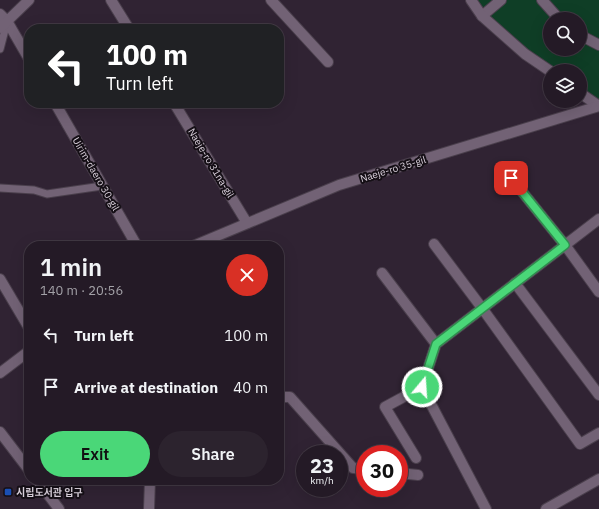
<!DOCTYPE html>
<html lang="en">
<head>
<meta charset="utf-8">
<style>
	:root { --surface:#241a26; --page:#2c232e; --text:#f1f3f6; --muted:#a3a1a7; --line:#413843; --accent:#4ad778 }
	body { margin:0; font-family:"IBM Plex Sans","Noto Sans KR",sans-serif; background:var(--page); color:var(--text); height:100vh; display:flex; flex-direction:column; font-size:15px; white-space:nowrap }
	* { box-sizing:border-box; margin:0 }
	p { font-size:13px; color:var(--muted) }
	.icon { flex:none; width:22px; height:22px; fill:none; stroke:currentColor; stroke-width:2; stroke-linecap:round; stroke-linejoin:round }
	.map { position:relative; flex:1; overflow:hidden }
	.side { position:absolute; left:24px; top:241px; width:260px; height:244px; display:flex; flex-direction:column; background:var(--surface); border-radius:16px; box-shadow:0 4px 16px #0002,0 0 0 1px var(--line) }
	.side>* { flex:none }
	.hud { position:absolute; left:24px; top:24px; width:260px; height:84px; border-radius:16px; box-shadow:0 4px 16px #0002,0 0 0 1px var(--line); background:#202124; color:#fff; overflow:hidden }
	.fabs { position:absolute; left:543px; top:12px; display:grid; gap:8px }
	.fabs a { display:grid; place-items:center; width:44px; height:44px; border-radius:50%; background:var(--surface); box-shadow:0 4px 16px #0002,0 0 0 1px var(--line); font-size:20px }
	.speed { position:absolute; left:296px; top:445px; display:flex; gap:8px; font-size:20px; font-weight:700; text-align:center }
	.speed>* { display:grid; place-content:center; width:52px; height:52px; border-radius:50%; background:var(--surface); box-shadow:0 4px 16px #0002,0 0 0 1px var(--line); line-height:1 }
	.speed small { font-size:10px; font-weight:400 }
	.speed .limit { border:6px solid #d22; background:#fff; color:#111 }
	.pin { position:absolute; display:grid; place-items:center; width:34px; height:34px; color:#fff; margin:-17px; border-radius:8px; box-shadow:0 2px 6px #0006 }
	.me { position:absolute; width:44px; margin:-22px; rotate:18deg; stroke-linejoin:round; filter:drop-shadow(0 0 3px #0008) }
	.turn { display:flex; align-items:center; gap:14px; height:84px; padding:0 16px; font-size:18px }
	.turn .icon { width:52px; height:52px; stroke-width:2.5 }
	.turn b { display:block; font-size:28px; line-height:34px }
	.round { display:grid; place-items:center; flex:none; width:42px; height:42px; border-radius:21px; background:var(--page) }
	.summary { display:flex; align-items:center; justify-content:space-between; height:68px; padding:0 16px }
	h1 { font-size:24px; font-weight:600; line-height:30px }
	.action { display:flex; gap:8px; margin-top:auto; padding:8px 16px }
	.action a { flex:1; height:46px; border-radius:24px; background:var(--accent); color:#111; font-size:16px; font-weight:600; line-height:46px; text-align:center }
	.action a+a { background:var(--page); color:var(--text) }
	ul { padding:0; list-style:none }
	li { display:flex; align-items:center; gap:12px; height:52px; padding:0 16px }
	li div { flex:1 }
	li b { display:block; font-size:15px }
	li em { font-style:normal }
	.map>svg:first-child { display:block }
</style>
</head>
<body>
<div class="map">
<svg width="599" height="509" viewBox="0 0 599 509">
	<rect width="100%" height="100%" fill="#302333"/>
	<path fill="#0f3e26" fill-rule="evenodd" d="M478 0H599V106L580 93V71H550L486 13ZM550 19H580V49H550Z"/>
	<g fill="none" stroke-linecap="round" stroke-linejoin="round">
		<g stroke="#4a3f4c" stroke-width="9">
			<g id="service">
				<polyline points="0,49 7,22"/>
				<polyline points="0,188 34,190 47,194 102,186"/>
			</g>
		</g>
		<g stroke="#4a3f4c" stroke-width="12">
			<g id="pedestrian">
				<polyline points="542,0 559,19"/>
				<polyline points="482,16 501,0"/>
				<polyline points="580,35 599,45"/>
			</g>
		</g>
		<g stroke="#4a3f4c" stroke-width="12">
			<g id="minor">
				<polyline points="111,0 129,29"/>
				<polyline points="271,0 328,62"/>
				<polyline points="471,0 482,16 525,54 550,71"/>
				<polyline points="0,14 7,21 29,59"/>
				<polyline points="0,28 29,0"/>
				<polyline points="580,93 599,106"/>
				<polyline points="55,103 137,246"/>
				<polyline points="174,103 247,223"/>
				<polyline points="511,178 565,245 599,292"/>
				<polyline points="434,244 482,308 580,444 599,433"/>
				<polyline points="193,246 339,185 599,106"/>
				<polyline points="382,273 436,344"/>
				<polyline points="0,279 29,328"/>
				<polyline points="515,283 599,395"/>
				<polyline points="0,373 29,351"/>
				<polyline points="279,397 290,397 353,468 365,469"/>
				<polyline points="416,458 385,407 422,387"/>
				<polyline points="399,473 418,475"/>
				<polyline points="149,509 150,480"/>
				<polyline points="486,509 422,387 436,344 599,219"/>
				<polyline points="546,509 599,479"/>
			</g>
		</g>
		<g stroke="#4a3f4c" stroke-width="12">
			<g id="tertiary">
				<polyline points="0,432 29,470"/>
				<polyline points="37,480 59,509"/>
			</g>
		</g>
		<use href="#service" stroke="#726275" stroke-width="7"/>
		<use href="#pedestrian" stroke="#726275" stroke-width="10"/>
		<use href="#minor" stroke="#726275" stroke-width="10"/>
		<use href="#tertiary" stroke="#726275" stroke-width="10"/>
	</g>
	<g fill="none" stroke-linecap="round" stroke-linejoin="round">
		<g stroke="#308c4e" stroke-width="10">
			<polyline id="route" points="422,387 436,344 565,245 511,178"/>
		</g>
		<use href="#route" stroke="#4ad778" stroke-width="7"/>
	</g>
	<rect fill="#1a4fb4" stroke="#150f16" stroke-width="1.5" x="4" y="488" width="8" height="8" rx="2"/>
	<g text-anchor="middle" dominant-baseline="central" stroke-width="4" stroke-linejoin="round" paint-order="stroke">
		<g font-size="10" fill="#d9d0db" stroke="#150f16">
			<text transform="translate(211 163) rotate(59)">Naeje-ro 31na-gil</text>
			<text transform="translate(393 169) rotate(-17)">Naeje-ro 35-gil</text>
			<text transform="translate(96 174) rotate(60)">Uirim-daero 30-gil</text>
		</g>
		<g font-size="10" font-weight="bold" fill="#d9d0db" stroke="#150f16" text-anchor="start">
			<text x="16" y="492">시립도서관 입구</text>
		</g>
	</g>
</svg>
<div class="fabs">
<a><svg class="icon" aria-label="search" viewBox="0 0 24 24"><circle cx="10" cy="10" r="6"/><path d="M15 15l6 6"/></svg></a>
<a><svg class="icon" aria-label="layers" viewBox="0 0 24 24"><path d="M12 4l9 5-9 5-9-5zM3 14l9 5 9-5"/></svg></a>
</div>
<div class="speed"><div>23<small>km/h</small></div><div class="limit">30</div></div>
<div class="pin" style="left:511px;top:178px;background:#d93025"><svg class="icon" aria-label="arrive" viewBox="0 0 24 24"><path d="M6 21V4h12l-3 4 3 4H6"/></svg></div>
<svg class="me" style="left:422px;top:387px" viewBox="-20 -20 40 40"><circle r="17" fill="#4ad778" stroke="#fff" stroke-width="3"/><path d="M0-11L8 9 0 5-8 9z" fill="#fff"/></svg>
<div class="hud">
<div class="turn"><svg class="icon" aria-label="left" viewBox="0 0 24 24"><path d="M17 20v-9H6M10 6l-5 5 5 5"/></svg><div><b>100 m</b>Turn left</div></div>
</div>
<section class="side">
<div class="summary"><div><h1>1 min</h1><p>140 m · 20:56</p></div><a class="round" style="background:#d93025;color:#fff"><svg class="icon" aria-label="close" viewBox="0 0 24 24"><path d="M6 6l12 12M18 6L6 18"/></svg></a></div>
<ul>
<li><svg class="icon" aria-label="left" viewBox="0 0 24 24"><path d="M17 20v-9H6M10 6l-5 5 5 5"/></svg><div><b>Turn left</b></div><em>100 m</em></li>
<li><svg class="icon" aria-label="arrive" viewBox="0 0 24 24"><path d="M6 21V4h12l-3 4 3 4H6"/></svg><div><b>Arrive at destination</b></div><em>40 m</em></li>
</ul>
<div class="action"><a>Exit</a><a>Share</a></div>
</section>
</div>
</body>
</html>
